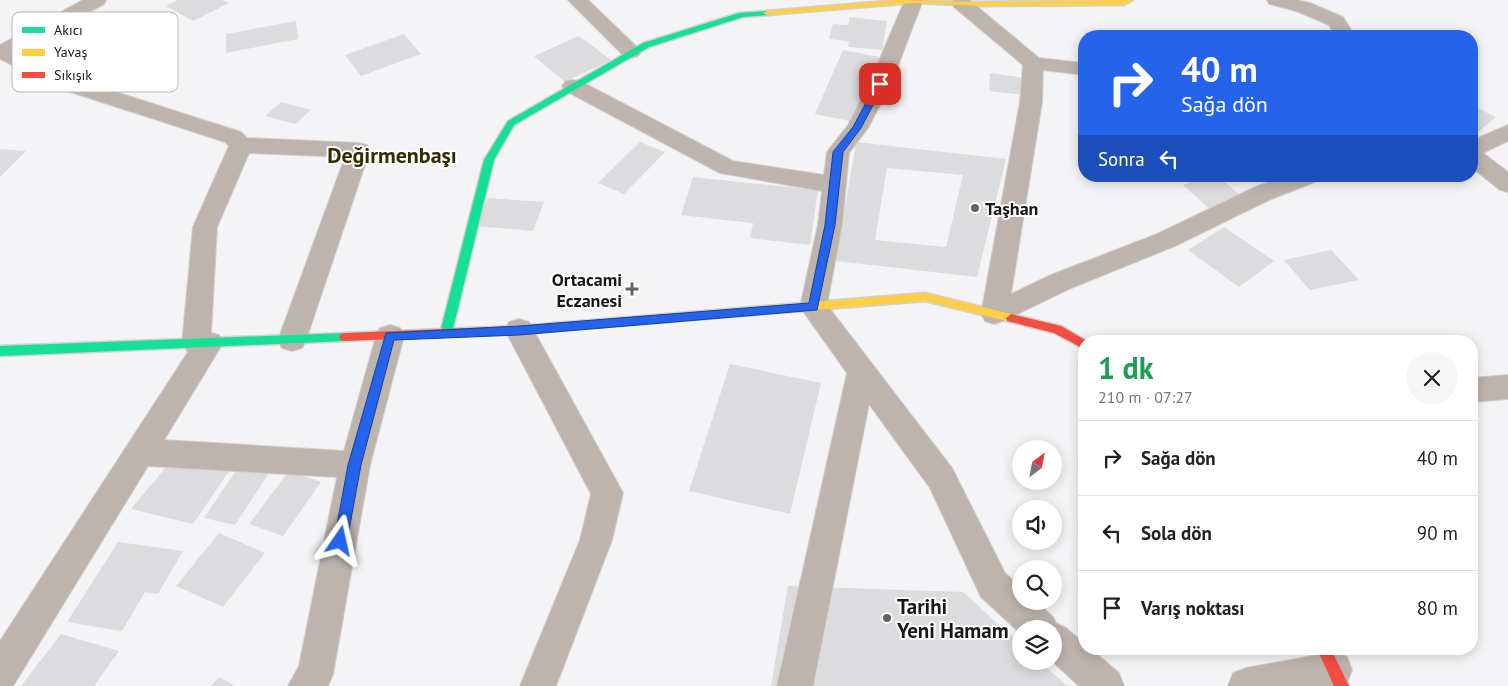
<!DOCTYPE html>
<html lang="tr">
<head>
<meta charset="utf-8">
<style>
	:root { --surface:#fff; --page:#f6f6f6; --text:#222; --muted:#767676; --line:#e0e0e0 }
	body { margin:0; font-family:"PT Sans",sans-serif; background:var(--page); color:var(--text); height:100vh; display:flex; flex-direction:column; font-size:19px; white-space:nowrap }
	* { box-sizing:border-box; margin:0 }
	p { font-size:16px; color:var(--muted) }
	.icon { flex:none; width:28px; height:28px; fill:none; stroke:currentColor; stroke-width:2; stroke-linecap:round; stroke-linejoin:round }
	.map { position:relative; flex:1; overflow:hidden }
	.details { position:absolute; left:1078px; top:335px; width:400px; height:320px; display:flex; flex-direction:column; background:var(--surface); border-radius:20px; box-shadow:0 2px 12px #0003 }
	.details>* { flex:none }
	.guide { position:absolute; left:1078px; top:30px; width:400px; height:152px; border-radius:20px; box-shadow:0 2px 12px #0003; background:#2563eb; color:#fff; overflow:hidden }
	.needle { width:32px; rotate:32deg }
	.tools { position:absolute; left:1012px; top:440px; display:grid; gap:10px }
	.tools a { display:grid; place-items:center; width:50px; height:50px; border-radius:50%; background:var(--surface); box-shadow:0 2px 12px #0003; font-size:25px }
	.pin { position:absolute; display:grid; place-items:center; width:42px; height:42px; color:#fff; margin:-21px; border-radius:10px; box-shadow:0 2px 8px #0006 }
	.me { position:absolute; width:55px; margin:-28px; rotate:11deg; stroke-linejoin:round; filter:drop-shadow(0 0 4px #0008) }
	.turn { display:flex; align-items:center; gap:18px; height:105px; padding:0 20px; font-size:22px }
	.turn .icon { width:65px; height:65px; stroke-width:2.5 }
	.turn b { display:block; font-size:35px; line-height:42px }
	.then { display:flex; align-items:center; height:48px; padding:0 20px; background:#0003; gap:10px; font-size:19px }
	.round { display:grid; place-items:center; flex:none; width:52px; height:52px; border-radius:26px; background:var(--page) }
	.overview { display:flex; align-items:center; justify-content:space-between; height:85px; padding:0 20px }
	h1 { font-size:30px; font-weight:700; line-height:38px; color:#1e9e55 }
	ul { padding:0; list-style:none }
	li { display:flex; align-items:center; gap:15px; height:75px; padding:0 20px; border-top:1px solid var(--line) }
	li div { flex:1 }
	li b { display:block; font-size:19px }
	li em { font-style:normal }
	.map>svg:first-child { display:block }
</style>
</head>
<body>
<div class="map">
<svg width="1508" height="686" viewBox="0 0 1508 686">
	<rect width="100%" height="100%" fill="#f4f4f6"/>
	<g fill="#dcdcde" fill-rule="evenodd">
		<polygon points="178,0 222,0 229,3 193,21 166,6"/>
		<polygon points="850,17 887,21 882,50 848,47 849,41 829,39 833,24 848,25"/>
		<polygon points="296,21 298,39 226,53 226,34"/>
		<polygon points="404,34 421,54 361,76 345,55"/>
		<polygon points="579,36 611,60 565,82 534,56"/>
		<polygon points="843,50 880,57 855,122 815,114"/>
		<polygon points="990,73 1024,78 1024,95 989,91"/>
		<polygon points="281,102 311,110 295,124 265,116"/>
		<polygon points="1471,105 1496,117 1471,138"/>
		<polygon points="640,142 665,152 624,194 598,183"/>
		<path d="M856 142 1006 159 977 277 836 261ZM887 168 963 175 946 247 875 240Z"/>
		<polygon points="0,149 26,151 0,177"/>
		<polygon points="1207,176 1217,176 1243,197 1211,210 1183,185"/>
		<polygon points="693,177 818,190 810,245 750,238 753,223 681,215"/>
		<polygon points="488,198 544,202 533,231 475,226"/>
		<polygon points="1224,227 1274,261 1239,287 1188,250"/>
		<polygon points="1331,250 1359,280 1310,290 1284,260"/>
		<polygon points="730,364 821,383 790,514 689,491"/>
		<polygon points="171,461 230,470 193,524 131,509"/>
		<polygon points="239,466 269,473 235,525 204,518"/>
		<polygon points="289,471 321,482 283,536 249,524"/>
		<polygon points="219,533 265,553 223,607 176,586"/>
		<polygon points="118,542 183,551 158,594 145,592 122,631 67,622"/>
		<polygon points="788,586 963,592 1021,645 1021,661 1039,661 1067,686 771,686"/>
		<polygon points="61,634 119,651 94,686 21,686"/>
		<polygon points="219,677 235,686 211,686"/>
	</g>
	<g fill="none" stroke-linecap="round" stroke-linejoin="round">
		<g stroke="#d1d1d2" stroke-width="2">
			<g id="street">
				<polygon points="83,0 106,0 104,4 17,52 75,79 241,132 247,138 359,143 367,145 370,150 306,340 302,348 292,351 282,348 278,340 345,157 249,153 217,227 211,333 219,335 223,343 164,440 344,451 376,336 380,328 390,325 400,328 404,336 370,465 333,674 328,686 288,686 299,666 337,477 148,466 13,686 0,686 0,641 188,352 182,344 193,227 229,146 225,142 61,89 0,59 0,45"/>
				<polygon points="568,0 588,0 638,48 641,52 638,56 631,58 624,56"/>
				<polygon points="905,0 923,0 891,84 868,128 849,153 842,225 827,305 952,468 1005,573 1021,588 1021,601 1036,601 1053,617 1056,623 1066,628 1084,643 1084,649 1091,649 1119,673 1124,686 1079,686 1052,661 1054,661 1054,629 1021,629 1021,634 981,597 930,488 869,404 813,686 777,686 847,373 800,307 818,225 822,191 720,173 566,91 562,86 566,81 573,80 580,81 733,161 824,175 827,152 848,125 869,84"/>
				<polygon points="954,0 969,0 1039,58 1084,63 1084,75 1043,70 1042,102 1011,294 1051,275 1157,234 1253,188 1284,176 1319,176 1315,182 1269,200 1175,246 1069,289 1003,321 994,324 985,321 981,314 1020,102 1023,65 954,7 952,3"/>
				<polygon points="1267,0 1298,0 1310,3 1343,17 1355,36 1335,36 1329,25 1296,11 1269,4"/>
				<polygon points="1508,125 1508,141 1483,153 1508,172 1508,192 1500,190 1471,167 1471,141"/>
				<polygon points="519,319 529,322 623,493 612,540 556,686 520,686 580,540 591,494 505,330 509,322"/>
				<polygon points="1508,375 1508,399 1471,402 1471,378"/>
				<polygon points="1334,652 1347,657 1352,670 1347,683 1338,686 1228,686 1233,673 1246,668"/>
			</g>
		</g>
		<g stroke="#d1d1d2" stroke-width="3">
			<g id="fast">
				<polygon points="767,11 770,11 770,15 743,17 649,47 514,125 494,160 452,333 450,336 442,336 440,333 484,160 508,121 643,43 739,13"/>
				<polygon points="345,333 349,334 351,337 349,340 345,341 0,356 0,346"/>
			</g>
		</g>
		<g stroke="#d1d1d2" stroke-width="3">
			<g id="slow">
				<polygon points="898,0 980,2 1133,0 1124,5 980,6 914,3 767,15 763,13 767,11"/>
				<polygon points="925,293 1011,314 1016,318 1011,322 925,301 667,322 662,318 667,314"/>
			</g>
		</g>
		<g stroke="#d1d1d2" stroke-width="3">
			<g id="jam">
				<polygon points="667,314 672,318 667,322 519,334 345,341 341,340 339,337 341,334 345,333 519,326"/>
				<polygon points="1011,314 1061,326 1087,341 1084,341 1084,349 1054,333 1007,321 1006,318"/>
				<polygon points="1317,649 1331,649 1349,686 1334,686"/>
			</g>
		</g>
		<use href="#street" fill="#bdb4ad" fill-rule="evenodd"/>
		<use href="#fast" fill="#16e098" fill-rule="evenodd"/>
		<use href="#slow" fill="#ffcf43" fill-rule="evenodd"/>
		<use href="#jam" fill="#f24e42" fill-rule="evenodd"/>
	</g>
	<polygon fill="#2563eb" stroke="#184099" points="880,81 884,84 861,128 843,152 835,225 817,310 519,335 394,340 361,465 347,541 345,545 340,547 336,545 334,541 348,465 386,333 519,326 809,303 825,225 833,152 853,127 876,84"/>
	<g fill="#646466" stroke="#fff" stroke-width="2">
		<circle cx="975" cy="208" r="5"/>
		<path d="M629.5 281.5h5v5h5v5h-5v5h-5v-5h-5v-5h5z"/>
		<circle cx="887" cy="618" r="5"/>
	</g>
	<g text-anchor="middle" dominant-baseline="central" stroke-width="4" stroke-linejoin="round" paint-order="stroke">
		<g font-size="18" font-weight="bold" fill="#171718" stroke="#fff" text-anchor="start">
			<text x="985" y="208">Taşhan</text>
			<text x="622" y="279" text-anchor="end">Ortacami<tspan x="622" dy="21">Eczanesi</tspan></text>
		</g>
		<g font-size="21" font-weight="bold" fill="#171718" stroke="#fff" text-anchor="start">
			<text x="897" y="606">Tarihi<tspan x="897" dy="24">Yeni Hamam</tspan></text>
		</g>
		<g font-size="22" font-weight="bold" fill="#322c00" stroke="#fff">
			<text x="392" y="155">Değirmenbaşı</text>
		</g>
	</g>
	<rect x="12" y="12" width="166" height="80" rx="8" fill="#fff" stroke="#b9b9ba" stroke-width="1"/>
	<rect x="22" y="27" width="23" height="6" fill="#16e098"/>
	<rect x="22" y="49" width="23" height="7" fill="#ffcf43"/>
	<rect x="22" y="72" width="23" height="6" fill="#f24e42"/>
	<g font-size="14" fill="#171718">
		<text x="54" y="35">Akıcı</text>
		<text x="54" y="57">Yavaş</text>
		<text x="54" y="80">Sıkışık</text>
	</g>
</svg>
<div class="tools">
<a><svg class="needle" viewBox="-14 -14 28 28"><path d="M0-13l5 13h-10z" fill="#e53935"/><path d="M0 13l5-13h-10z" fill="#767676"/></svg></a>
<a><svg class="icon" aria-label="sound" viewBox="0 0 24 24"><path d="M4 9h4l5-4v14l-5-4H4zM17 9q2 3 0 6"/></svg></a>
<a><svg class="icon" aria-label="search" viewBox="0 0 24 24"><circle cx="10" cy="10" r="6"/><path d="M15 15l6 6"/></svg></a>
<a><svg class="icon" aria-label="layers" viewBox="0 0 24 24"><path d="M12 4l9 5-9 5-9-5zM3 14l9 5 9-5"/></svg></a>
</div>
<div class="pin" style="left:880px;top:84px;background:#d93025"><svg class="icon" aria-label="arrive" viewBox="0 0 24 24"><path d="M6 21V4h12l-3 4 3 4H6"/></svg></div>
<svg class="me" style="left:340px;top:541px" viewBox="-20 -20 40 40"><path d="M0-17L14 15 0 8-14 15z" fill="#2563eb" stroke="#fff" stroke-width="4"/></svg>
<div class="guide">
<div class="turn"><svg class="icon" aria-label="right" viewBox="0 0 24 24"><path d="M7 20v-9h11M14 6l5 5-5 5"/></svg><div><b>40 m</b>Sağa dön</div></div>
<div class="then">Sonra<svg class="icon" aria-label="left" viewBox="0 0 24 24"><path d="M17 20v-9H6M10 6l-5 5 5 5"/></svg></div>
</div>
<section class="details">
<div class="overview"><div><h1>1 dk</h1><p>210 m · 07:27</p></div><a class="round"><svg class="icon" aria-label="close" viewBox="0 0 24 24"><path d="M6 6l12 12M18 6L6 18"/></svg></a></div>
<ul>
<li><svg class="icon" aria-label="right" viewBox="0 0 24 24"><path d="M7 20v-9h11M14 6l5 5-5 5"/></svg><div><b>Sağa dön</b></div><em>40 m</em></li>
<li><svg class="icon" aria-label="left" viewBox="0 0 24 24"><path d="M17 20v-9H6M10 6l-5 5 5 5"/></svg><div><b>Sola dön</b></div><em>90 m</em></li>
<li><svg class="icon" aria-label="arrive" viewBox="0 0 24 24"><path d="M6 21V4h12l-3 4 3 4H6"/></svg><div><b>Varış noktası</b></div><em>80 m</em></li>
</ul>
</section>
</div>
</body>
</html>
